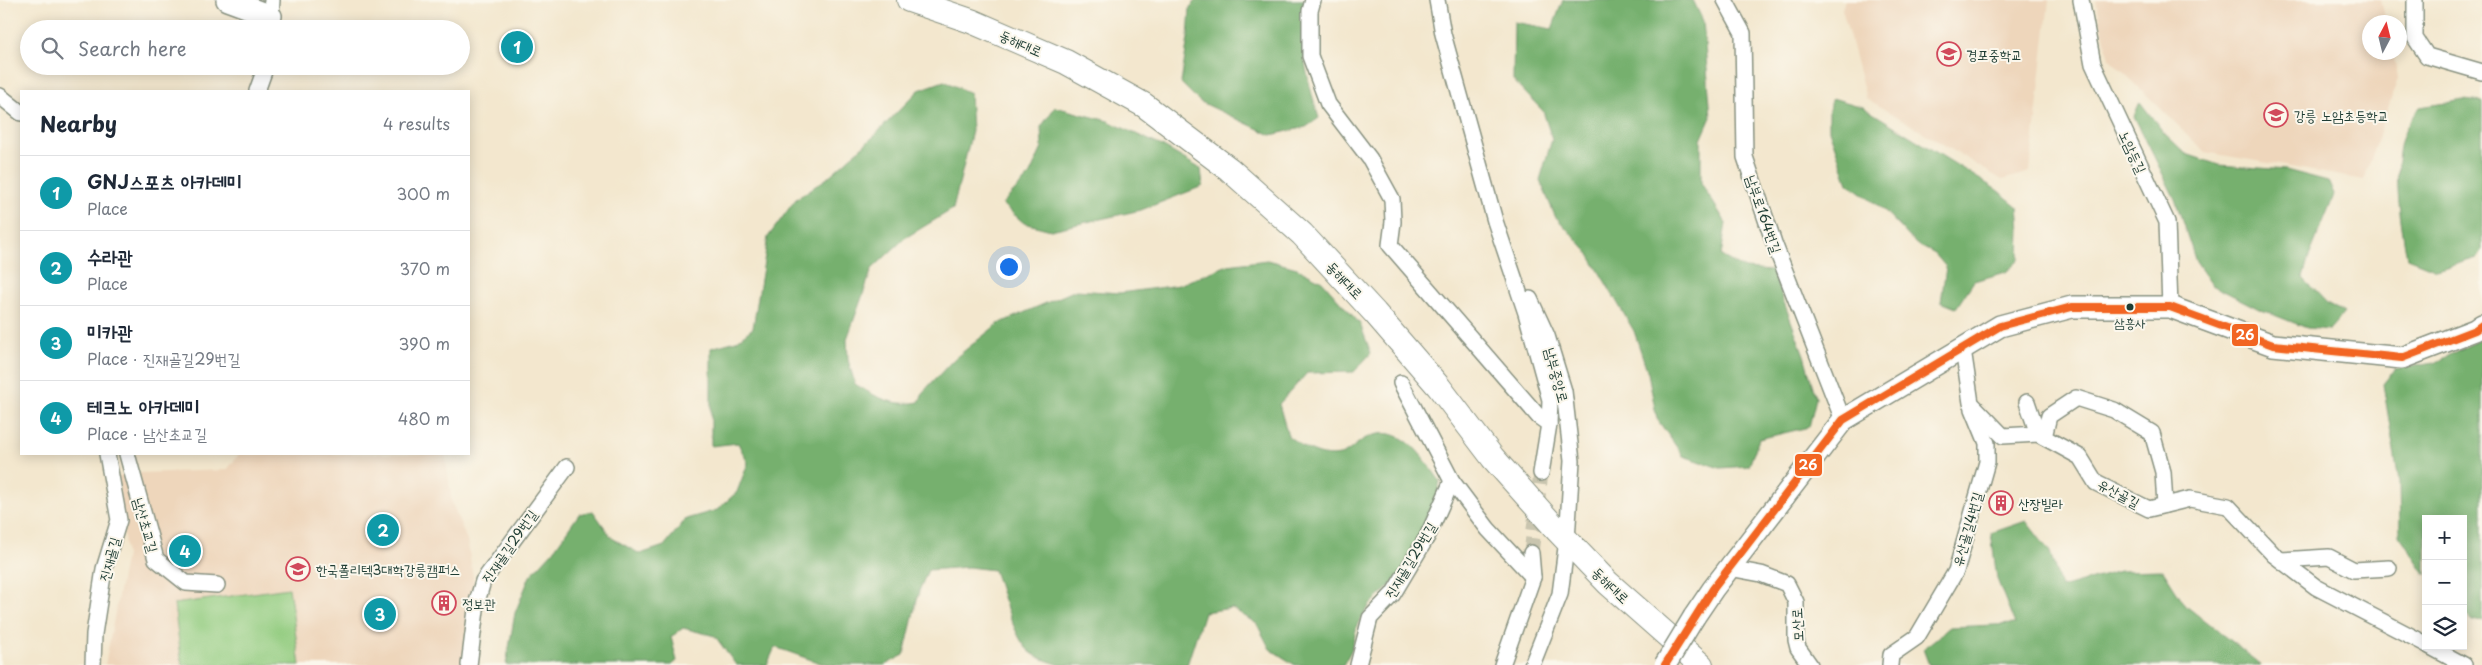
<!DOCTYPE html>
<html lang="en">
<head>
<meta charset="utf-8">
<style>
	:root { --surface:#fff; --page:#f6f6f7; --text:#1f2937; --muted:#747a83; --line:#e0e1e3; --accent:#d1495b }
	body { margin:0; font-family:"Playpen Sans","Poor Story",sans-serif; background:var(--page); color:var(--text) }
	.controls { position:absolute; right:15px; bottom:15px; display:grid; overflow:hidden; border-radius:0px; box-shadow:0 2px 12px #0003 }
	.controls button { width:45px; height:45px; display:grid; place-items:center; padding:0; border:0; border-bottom:1px solid var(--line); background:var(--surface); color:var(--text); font:25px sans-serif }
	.compass { position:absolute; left:2362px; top:15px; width:45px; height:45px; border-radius:50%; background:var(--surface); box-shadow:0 2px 12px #0003; rotate:7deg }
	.you { position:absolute; left:1008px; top:266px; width:18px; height:18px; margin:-12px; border:4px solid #fff; border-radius:50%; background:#1a73e8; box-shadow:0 0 0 8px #1a73e833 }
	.badge { display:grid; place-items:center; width:32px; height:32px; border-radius:50%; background:var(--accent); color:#fff; font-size:16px; font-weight:700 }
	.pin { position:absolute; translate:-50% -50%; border:2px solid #fff; box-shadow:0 1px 5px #0006 }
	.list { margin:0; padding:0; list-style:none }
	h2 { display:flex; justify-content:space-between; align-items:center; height:65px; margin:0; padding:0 20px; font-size:21px }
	h2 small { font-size:16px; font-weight:400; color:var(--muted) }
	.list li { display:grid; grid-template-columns:32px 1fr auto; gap:15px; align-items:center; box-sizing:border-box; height:75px; padding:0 20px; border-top:1px solid var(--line) }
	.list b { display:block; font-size:19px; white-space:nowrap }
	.list p { margin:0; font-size:16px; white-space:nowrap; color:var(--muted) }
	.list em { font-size:16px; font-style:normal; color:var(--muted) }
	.icon { flex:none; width:28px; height:28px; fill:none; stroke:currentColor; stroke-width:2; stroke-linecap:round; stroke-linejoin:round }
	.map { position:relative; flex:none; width:2482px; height:665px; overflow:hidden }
	.search { position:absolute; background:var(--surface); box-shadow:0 2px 12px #0003; left:20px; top:20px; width:450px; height:55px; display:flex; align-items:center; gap:12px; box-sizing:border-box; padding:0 18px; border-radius:28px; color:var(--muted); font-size:19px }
	.panel { position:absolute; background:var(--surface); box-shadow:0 2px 12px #0003; left:20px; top:90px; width:450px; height:365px; border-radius:0px }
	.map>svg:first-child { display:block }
</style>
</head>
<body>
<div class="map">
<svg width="2482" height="665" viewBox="0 0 2482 665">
	<rect width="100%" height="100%" fill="#fbf7ec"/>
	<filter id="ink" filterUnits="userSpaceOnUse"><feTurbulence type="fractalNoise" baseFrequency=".02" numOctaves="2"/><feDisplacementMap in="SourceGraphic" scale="10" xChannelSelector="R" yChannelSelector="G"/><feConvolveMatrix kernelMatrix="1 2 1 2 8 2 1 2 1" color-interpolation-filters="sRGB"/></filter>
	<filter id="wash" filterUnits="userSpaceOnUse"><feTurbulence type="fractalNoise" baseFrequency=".0096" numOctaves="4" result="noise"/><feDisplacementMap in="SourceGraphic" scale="20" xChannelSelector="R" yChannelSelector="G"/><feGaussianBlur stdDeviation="1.12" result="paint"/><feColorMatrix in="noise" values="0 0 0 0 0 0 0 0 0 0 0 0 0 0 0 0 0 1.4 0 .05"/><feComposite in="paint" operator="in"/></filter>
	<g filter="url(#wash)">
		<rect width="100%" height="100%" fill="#f3e7ce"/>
		<g fill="#eed6bb">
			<polygon points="1845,0 2049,0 2030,172 2002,180 1866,98 1842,9"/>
			<polygon points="2096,0 2381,0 2386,22 2370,22 2370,52 2393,53 2398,78 2364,180 2205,152 2109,58"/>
			<polygon points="239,454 445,454 452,503 467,540 474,583 463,665 105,665 126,555 118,476 139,473 227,470"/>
		</g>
		<polygon fill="#93cc80" stroke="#59845a" points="289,588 300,665 182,665 174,604"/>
		<g fill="#76b06e" stroke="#4a7651">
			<path d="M 1197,0 L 1304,0 C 1299,44 1306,77 1319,118 L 1306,127 L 1271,135 L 1199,101 L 1181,83 L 1188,38 L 1190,7 Z"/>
			<polygon points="1563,0 1693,0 1703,21 1711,117 1701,140 1701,183 1726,223 1721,256 1745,269 1772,271 1804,355 1816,398 1809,427 1759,439 1749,466 1720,468 1683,456 1657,419 1648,373 1634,331 1587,251 1555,216 1540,180 1552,139 1543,111 1513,80 1514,22 1552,29"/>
			<path d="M 944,81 L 970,93 L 972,131 L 953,209 L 905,238 L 872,269 L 847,339 L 848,360 L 855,384 C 876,397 893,407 919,402 L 925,390 L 954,359 L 998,324 L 1076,290 L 1120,293 L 1179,285 L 1228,265 L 1267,260 L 1297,268 L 1322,281 L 1360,324 L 1371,353 L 1354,372 L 1307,373 L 1279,404 L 1288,436 C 1303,447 1319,459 1340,455 C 1349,453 1357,442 1366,438 C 1402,421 1422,456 1440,481 L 1435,504 L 1397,579 L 1370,605 L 1357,625 L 1352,649 L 1343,665 L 1295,665 L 1270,649 L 1257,624 L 1232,608 L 1204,612 L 1187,665 L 1061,665 C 1051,662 1036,658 1028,650 C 1014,636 1001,590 994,570 L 968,567 L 928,570 L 919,591 L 904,655 L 885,665 L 837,665 L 820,663 L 775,647 L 767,665 L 736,665 L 715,636 L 683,628 L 671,637 L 677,661 L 672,665 L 506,665 L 515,613 L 530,576 L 554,550 L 579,514 L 593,511 L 612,538 L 640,554 L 664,546 L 686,519 L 717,510 L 737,492 L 748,463 L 738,443 L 711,446 L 711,348 L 736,341 L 753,328 L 768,237 L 796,199 L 826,179 L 872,138 L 919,90 Z"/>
			<polygon points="1832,98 1863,107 1997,190 2018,207 2020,230 2019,260 2006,272 1974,281 1956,308 1941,302 1946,267 1935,254 1916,244 1885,211 1848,183 1829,130 1829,110"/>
			<path d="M 2464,100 L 2482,102 L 2482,251 L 2477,258 L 2437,270 L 2407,258 C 2401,221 2390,165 2405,130 C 2408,122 2415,114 2420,107 Z"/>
			<polygon points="2140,102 2164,133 2186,154 2219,165 2286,170 2328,181 2334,195 2308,259 2303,278 2327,303 2344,313 2329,330 2307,328 2259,309 2212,285 2196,262 2175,199 2134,116"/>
			<polygon points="1055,107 1108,121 1162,146 1201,169 1203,186 1141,210 1051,230 1024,223 1002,204 1029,176 1042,148 1041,127"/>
			<polygon points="2482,338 2482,620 2472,621 2463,612 2463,519 2426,519 2426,575 2400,536 2399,482 2383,384 2395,369 2435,363"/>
			<polygon points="2026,521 2050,552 2061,588 2120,571 2163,570 2186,606 2261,665 1929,665 1923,649 1950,627 2015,624 1997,579 1991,533"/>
		</g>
	</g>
	<g filter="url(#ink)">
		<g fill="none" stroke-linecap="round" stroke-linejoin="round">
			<polyline stroke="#c9c5af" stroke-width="15" stroke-dasharray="15 8" stroke-linecap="butt" points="1531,553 1541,473"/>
			<g stroke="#899281" stroke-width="18">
				<g id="street">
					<polyline points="1313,0 1310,11 1310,56 1328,104 1370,159 1392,199 1393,222 1390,245 1539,417 1549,424"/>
					<polyline points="1437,0 1443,34 1495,221 1526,313 1550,400 1549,424 1541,473"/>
					<polyline points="1725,0 1743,33 1745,157 1774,243 1843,420"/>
					<polyline points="2081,0 2093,64 2167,222 2170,307"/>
					<polyline points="2415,0 2415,38 2427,56 2482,72"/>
					<polyline points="270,29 272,0"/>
					<polyline points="257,91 266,66"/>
					<polyline points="0,96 21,113"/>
					<polyline points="1530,299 1547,336 1564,391 1572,461 1567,540 1560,594 1532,665"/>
					<polyline points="1963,349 1971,403 2003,436 2038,434 2080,457 2096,483 2149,509 2190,499 2228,506 2274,555 2316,587 2426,644"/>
					<polyline points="1401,383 1452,481 1488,529 1533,577"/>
					<polyline points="2027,402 2038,434"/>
					<polyline points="2044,437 2049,416 2076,398 2114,410 2152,433 2163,472 2165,505"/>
					<polyline points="127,454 156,559 186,583 217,585"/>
					<polyline points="2281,560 2329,557 2354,570 2389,568"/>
					<polyline points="1729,568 1761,574 1787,584 1796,602 1796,640 1798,648 1810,665"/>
					<polyline points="2429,646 2464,665"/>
					<polyline points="93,665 94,634 104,569 119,520 107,454"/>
					<polyline points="469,665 477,602 483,581 567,467"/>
					<polyline points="1358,665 1370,618 1393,594 1427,537 1452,481"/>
					<polyline points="1502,665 1533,577 1531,553"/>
					<polyline points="1890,665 1891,655 1917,637 1956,571 1987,462 1987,443 1973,409"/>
				</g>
			</g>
			<g stroke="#899281" stroke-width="24">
				<g id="secondary">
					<polyline points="227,0 271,16"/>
					<polyline points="1694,617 1713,589 1843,420 2000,326 2072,307 2170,307 2273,345 2402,358 2475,330 2482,325"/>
				</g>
			</g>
			<g stroke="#899281" stroke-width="26">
				<polyline id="primary" points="909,0 971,21 1066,62 1144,105 1229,169 1302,234 1375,313 1439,387 1493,458 1558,531 1608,583 1701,665"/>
			</g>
			<use href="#street" stroke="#fff" stroke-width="15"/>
			<use href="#secondary" stroke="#fff" stroke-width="21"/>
			<use href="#primary" stroke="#fff" stroke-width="24"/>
			<g stroke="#899281" stroke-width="24" stroke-linecap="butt">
				<polyline id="secondary-bridge" points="1665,665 1694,617"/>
			</g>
			<use href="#secondary-bridge" stroke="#fff" stroke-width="21"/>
			<g stroke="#fbf7ec" stroke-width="11">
				<polyline id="bus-1" points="1665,665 1713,589 1843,420 2000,326 2072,307 2170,307 2273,345 2402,358 2475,330 2482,325"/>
			</g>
			<use href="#bus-1" stroke="#f26522" stroke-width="8"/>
		</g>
	</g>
	<defs>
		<g id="school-ring" transform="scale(1.25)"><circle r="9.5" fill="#fbf7ec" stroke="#d1495b" stroke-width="1.5"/><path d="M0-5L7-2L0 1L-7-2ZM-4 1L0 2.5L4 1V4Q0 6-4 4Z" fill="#d1495b"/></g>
		<g id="building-ring" transform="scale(1.25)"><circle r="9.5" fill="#fbf7ec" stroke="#d1495b" stroke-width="1.5"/><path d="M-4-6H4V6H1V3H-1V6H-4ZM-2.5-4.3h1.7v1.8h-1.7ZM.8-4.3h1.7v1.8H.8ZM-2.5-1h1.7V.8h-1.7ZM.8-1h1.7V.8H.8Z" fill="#d1495b"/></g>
		<g id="university-ring" transform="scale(1.25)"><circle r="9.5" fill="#fbf7ec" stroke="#d1495b" stroke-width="1.5"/><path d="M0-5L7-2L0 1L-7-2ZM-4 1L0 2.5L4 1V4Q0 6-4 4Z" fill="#d1495b"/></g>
	</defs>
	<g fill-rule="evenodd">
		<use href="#school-ring" x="1949" y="54"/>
		<use href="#school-ring" x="2276" y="115"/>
		<use href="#building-ring" x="2001" y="503"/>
		<use href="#university-ring" x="298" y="569"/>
		<use href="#building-ring" x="444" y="603"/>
	</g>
	<circle fill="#1f3d34" stroke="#fbf7ec" stroke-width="2" cx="2130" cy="307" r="4.5"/>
	<g text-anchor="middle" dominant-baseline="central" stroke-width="4" stroke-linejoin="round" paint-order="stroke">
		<g font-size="13" fill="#1f3d34" stroke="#fbf7ec">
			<text x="2130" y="322">삼흥사</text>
		</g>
		<g font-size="14" fill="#1f3d34" stroke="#fbf7ec">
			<text transform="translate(1021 43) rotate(24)">동해대로</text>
			<text transform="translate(2133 152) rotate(65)">노암등길</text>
			<text transform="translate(1764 214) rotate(71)">남부로164번길</text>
			<text transform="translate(1345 280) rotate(47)">동해대로</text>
			<text transform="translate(1557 375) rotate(75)">남부중앙로</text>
			<text transform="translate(2119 493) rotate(28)">유산골길</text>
			<text transform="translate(146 525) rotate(74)">남산초교길</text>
			<text transform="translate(1967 529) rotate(-74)">유산골길4번길</text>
			<text transform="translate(509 546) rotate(-55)">진재골길29번길</text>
			<text transform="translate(109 559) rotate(-75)">진재골길</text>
			<text transform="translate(1410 560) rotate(-59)">진재골길29번길</text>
			<text transform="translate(1611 585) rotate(44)">동해대로</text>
			<text transform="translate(1797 625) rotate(-93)">모산로</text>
		</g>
		<g font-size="14" fill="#1f3d34" stroke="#fbf7ec" text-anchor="start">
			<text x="1966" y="54">경포중학교</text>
			<text x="2294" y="115">강릉 노암초등학교</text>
			<text x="2018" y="503">산장빌라</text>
			<text x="316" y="569">한국폴리텍3대학강릉캠퍼스</text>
			<text x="462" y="603">정보관</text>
		</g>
	</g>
	<g stroke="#fbf7ec" stroke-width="2">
		<rect x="2231" y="323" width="28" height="24" rx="5" fill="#f26522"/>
		<rect x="1794" y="453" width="29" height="24" rx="5" fill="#f26522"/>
	</g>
	<g font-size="14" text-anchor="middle" font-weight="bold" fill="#fff">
		<text x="2245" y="340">26</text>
		<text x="1808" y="470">26</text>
	</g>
</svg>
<div class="controls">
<button>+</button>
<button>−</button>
<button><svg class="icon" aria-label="layers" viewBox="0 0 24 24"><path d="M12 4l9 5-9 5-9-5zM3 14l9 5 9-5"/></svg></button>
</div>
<svg class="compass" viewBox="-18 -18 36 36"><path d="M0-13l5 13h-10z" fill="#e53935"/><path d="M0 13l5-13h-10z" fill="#747a83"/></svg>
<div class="you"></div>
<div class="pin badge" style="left:517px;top:47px;background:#0f9aa8">1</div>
<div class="pin badge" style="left:383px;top:530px;background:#0f9aa8">2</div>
<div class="pin badge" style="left:380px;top:614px;background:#0f9aa8">3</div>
<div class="pin badge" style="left:185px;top:551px;background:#0f9aa8">4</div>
<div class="search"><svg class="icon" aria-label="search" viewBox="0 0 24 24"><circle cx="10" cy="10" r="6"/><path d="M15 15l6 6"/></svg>Search here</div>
<section class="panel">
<h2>Nearby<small>4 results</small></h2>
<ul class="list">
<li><span class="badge" style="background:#0f9aa8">1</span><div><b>GNJ스포츠 아카데미</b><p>Place</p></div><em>300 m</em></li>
<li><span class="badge" style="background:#0f9aa8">2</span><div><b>수라관</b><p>Place</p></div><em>370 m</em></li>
<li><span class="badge" style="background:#0f9aa8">3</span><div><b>미카관</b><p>Place · 진재골길29번길</p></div><em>390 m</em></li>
<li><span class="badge" style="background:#0f9aa8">4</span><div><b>테크노 아카데미</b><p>Place · 남산초교길</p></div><em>480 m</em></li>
</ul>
</section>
</div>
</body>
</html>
